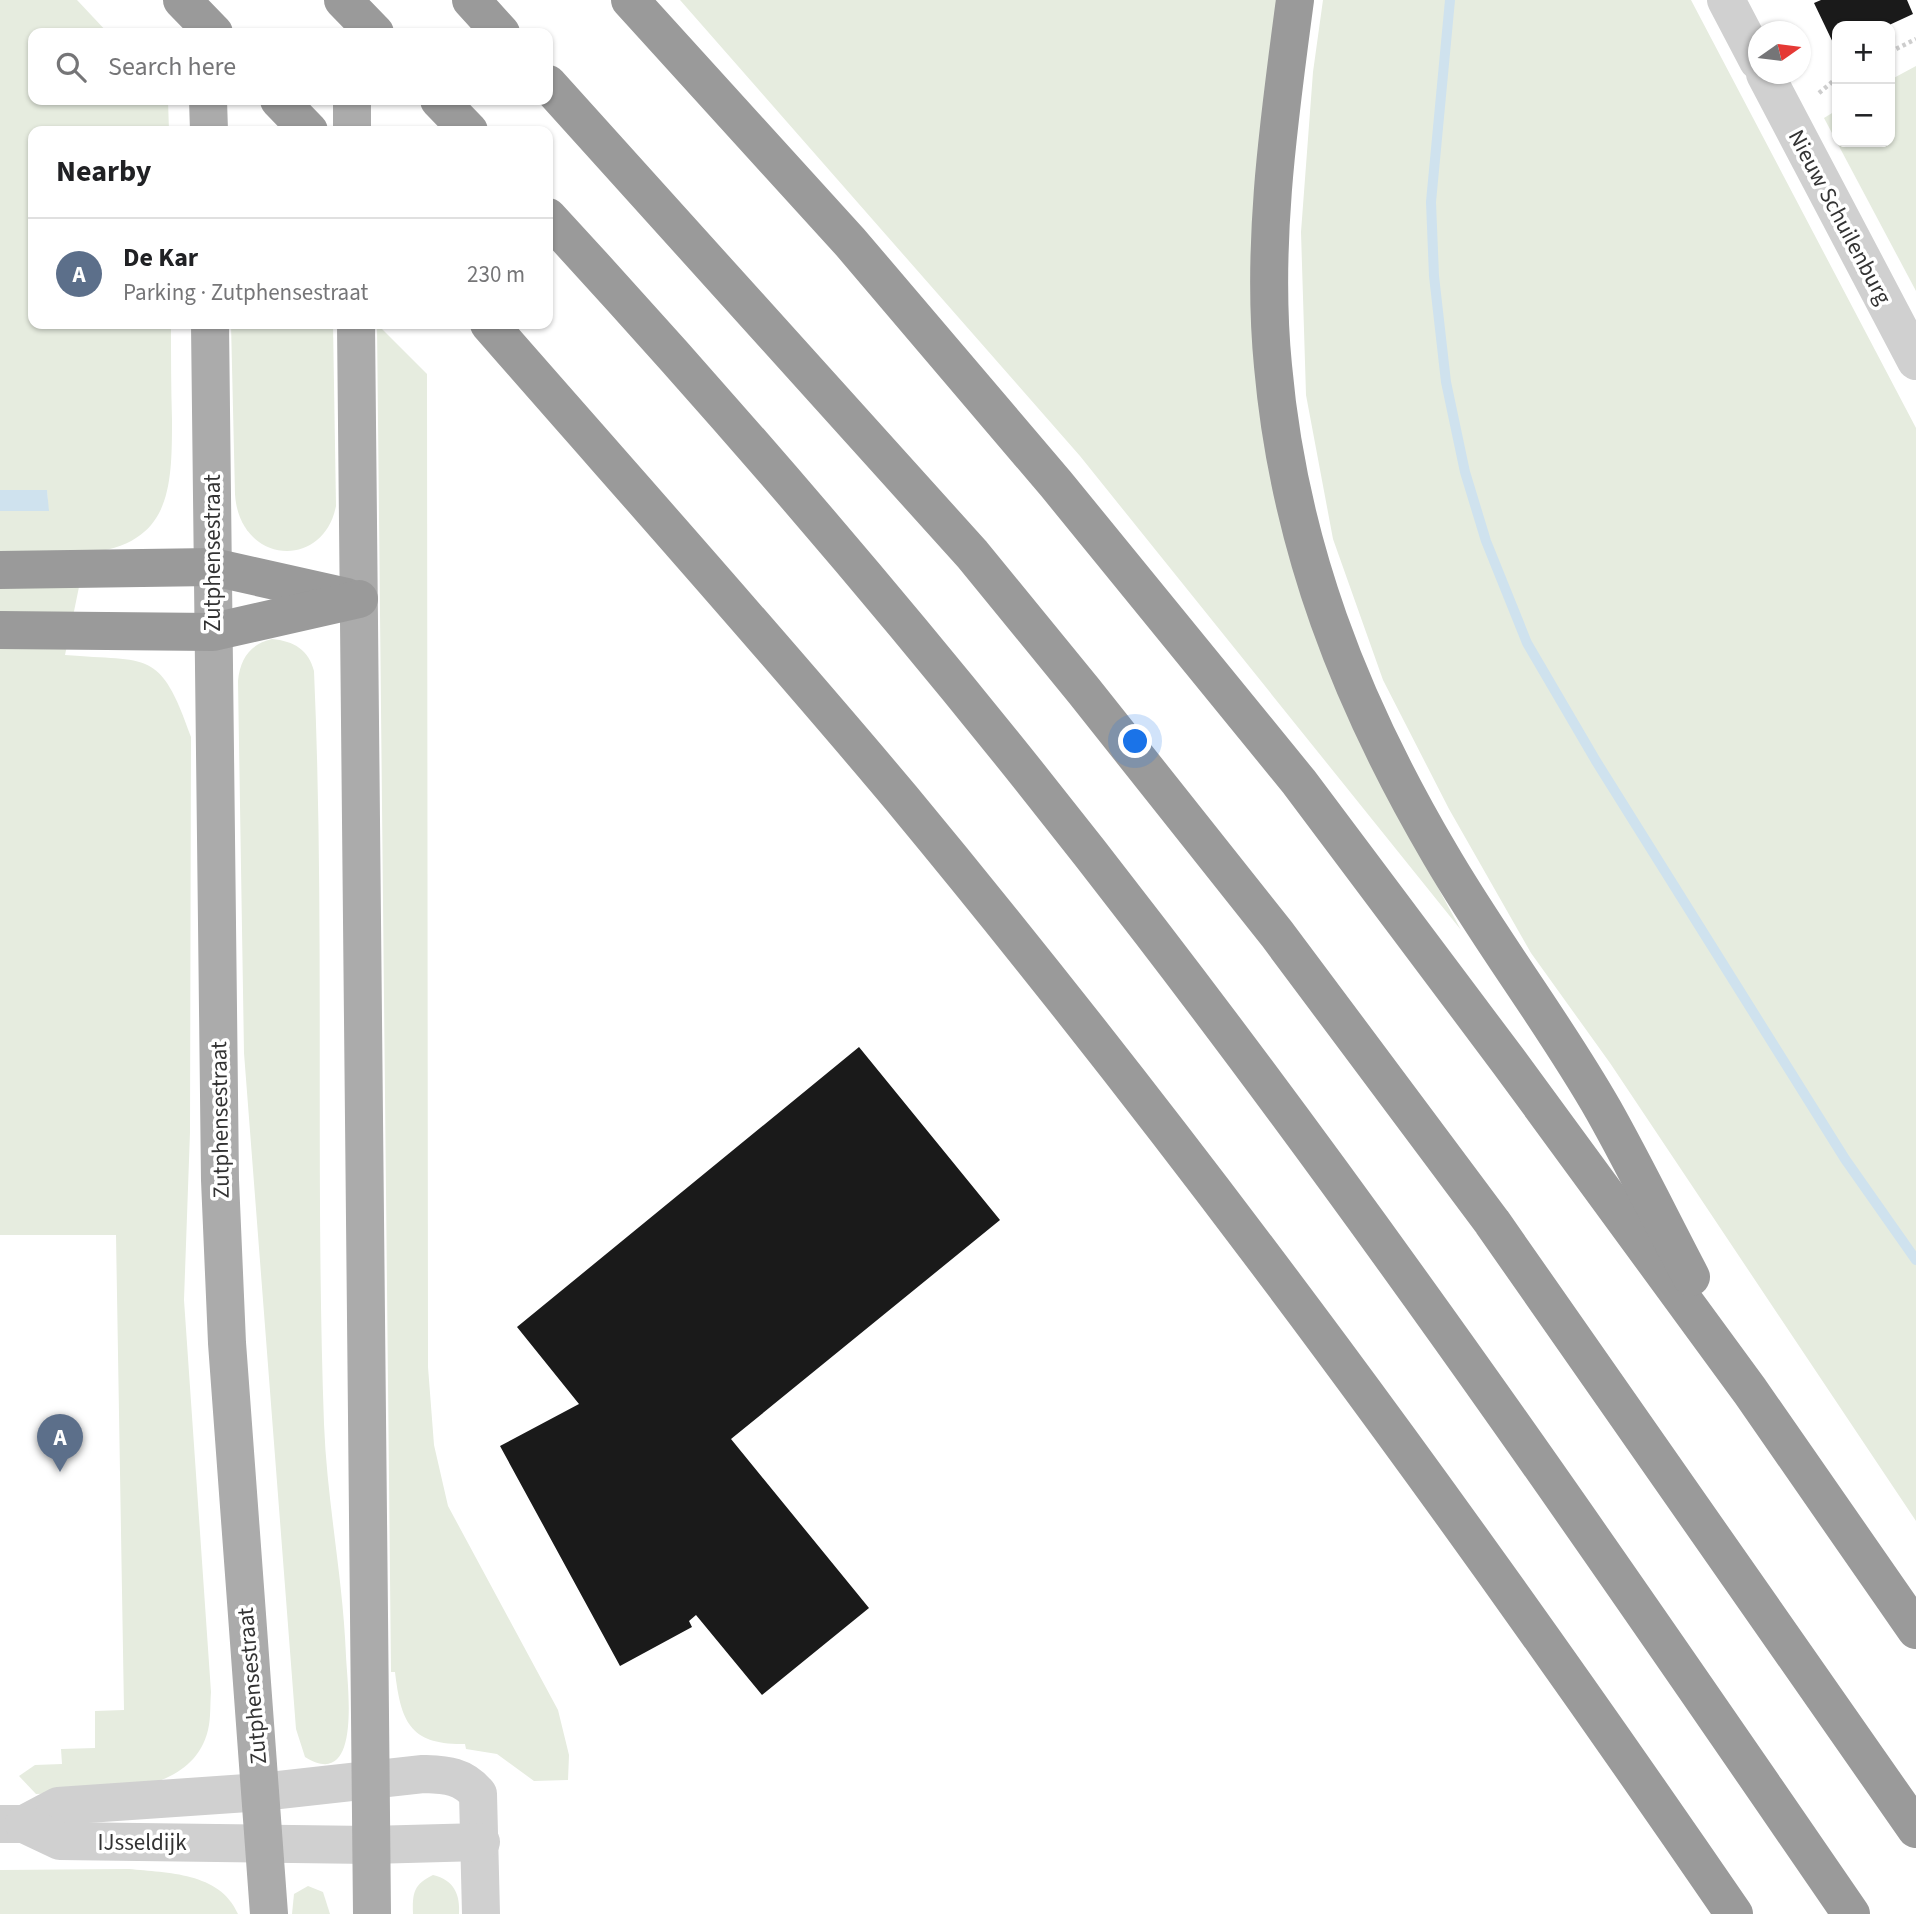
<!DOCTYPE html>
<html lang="en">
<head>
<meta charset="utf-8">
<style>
	:root { --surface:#fff; --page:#f6f6f6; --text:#202124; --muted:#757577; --line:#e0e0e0; --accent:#e63946 }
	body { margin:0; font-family:"Source Sans 3",sans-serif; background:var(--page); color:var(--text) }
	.controls { position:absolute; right:21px; top:21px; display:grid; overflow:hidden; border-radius:14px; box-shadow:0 2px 5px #0004 }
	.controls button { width:63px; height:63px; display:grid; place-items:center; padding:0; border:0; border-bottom:2px solid var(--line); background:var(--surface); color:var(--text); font:35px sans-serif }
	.compass { position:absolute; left:1748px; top:21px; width:63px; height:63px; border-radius:50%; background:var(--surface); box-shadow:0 2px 5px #0004; rotate:76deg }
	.you { position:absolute; left:1136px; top:742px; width:24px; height:24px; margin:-18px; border:5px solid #fff; border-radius:50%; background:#1a73e8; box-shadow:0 0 0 10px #1a73e833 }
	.badge { display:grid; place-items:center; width:46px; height:46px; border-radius:50%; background:var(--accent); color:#fff; font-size:23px; font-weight:700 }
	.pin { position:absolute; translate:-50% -58px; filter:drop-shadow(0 2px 4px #0008) }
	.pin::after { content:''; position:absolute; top:37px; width:24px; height:21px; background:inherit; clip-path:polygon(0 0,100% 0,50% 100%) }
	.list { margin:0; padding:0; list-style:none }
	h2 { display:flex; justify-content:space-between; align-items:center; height:91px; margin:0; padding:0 28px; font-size:30px }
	h2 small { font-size:23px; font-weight:400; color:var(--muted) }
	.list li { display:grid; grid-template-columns:46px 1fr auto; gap:21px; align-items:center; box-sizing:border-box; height:112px; padding:0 28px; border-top:2px solid var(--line) }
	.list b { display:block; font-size:26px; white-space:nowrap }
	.list p { margin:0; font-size:23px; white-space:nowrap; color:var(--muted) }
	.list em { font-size:23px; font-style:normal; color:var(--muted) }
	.icon { flex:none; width:38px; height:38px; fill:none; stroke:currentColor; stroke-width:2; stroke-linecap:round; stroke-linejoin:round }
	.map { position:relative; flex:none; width:1916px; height:1914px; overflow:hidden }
	.search { position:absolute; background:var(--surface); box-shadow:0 2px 5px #0004; left:28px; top:28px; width:525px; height:77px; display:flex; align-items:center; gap:18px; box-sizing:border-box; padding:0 24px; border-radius:14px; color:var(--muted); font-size:26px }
	.panel { position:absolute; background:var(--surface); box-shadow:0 2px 5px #0004; left:28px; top:126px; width:525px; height:203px; border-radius:14px }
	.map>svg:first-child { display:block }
</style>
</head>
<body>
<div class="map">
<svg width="1916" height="1914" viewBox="0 0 1916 1914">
	<rect width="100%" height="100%" fill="#fff"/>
	<g fill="#e6ecdf">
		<path d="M 0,0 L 77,0 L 108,33 L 33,33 L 33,100 L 168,100 L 169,131 L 33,131 L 33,324 L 171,324 C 171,356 171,388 172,420 C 172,489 171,545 86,553 L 65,655 C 149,662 160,648 191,737 L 190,1132 L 184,1300 L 211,1692 C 210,1704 211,1718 208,1730 C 191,1800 90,1792 36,1794 L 19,1776 L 35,1765 L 62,1764 L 61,1749 L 95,1748 L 95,1711 L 124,1710 L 116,1235 L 0,1235 L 0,511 L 48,511 L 47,490 L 0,490 Z"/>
		<polygon points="680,0 1280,0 1256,312 1363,750 1461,930 1080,456"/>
		<polygon points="1323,0 1691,0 1916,428 1916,1521 1610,1063 1531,953 1449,809 1383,680 1333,539 1306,395 1301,232 1313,72"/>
		<polygon points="1916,66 1916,291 1824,118 1837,110 1837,142 1890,142 1890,80"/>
		<path d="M 231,324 L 333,324 L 336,506 C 323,571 239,564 235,494 Z"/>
		<path d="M 377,324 L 427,374 L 428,1367 L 434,1445 L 448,1506 L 558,1710 L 569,1755 L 568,1780 L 534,1781 L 497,1754 L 466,1749 L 465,1744 C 410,1745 401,1722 395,1672 L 391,1672 Z"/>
		<path d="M 272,639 C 294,641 309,650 314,671 C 325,922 315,1174 324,1424 C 327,1502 343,1578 346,1656 C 347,1683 363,1793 305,1757 L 296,1729 L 244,1053 L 238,681 C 240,659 250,644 272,639 Z"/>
		<path d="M 129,1869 C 167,1873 220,1872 238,1914 L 0,1914 L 0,1870 Z"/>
		<path d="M 433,1875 C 454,1880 460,1894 459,1914 L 413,1914 C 412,1893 414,1884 433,1875 Z"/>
		<polygon points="308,1886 323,1892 330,1914 292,1914 294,1894"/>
	</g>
	<polygon fill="#cfe2ee" points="0,490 47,490 49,511 0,511"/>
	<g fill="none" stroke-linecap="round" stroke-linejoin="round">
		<polyline stroke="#cfe2ee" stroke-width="10" points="1450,0 1431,202 1434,276 1446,382 1465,472 1486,541 1527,643 1596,761 1845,1159 1916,1260"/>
	</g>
	<g fill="#1a1a1a">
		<polygon points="1821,0 1907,0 1913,14 1887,26 1837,26 1837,51 1814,3"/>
		<polygon points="859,1047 1000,1220 731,1439 869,1608 762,1695 696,1615 689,1621 692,1627 620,1666 500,1446 579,1404 517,1327"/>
	</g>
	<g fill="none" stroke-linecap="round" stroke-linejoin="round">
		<g stroke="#cdcdcd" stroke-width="4.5" stroke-dasharray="3.5 3.5" stroke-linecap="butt">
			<polyline points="1890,52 1916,39"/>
			<polyline points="1819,93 1837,78"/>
		</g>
		<g stroke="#d0d0d0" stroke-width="38">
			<polyline points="1726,0 1758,61"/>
			<polyline points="1765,74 1916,361"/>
			<path d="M 0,1824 L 24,1824 L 58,1806 L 261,1792 L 423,1774 C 446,1775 462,1775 478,1794 L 481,1914"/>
			<polyline points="24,1824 60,1841 370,1845 481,1842"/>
		</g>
		<g stroke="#ababab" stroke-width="38">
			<polyline points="208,100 209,131"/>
			<polyline points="352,100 352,131"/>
			<polyline points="210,324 220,1180 227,1343 269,1914"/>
			<polyline points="356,324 372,1914"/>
		</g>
		<g stroke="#9a9a9a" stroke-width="38">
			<polyline points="182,0 214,33"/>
			<polyline points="343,0 375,33"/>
			<polyline points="471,0 501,33"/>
			<polyline points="630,0 850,242 1056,484 1299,782 1509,1062 1750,1391 1916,1630"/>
			<path d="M 1295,0 C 1279,120 1261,245 1273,366 C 1289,545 1350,701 1440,854 C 1491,942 1554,1023 1604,1111 C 1635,1166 1662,1222 1691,1277"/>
			<polyline points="548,84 972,554 1084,691 1277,934 1492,1222 1916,1829"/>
			<polyline points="279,100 309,131"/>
			<polyline points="439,100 469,131"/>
			<path d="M 548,217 C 759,446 962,685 1151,932 C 1396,1251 1624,1583 1851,1914"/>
			<path d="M 489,324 C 627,482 767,638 902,799 C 1198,1156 1472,1532 1734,1914"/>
			<polyline points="0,570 213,567 347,597"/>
			<polyline points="0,630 213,632 359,599"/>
		</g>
	</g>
	<g text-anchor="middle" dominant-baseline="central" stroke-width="7" stroke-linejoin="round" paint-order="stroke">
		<g font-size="23" fill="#333" stroke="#fff">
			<text transform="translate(1840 217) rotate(62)">Nieuw Schuilenburg</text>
			<text transform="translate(212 553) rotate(-90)">Zutphensestraat</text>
			<text transform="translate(220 1120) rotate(-91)">Zutphensestraat</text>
			<text transform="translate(252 1686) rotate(-95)">Zutphensestraat</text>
			<text x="142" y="1842">IJsseldijk</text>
		</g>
	</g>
</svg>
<div class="controls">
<button>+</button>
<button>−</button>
</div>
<svg class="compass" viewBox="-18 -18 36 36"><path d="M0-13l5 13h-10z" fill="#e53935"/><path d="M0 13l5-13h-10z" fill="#757577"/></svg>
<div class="you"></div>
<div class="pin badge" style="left:60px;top:1472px;background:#5c6f8a">A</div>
<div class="search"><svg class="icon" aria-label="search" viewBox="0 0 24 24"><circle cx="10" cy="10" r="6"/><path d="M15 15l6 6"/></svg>Search here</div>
<section class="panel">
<h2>Nearby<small></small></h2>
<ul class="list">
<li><span class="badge" style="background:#5c6f8a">A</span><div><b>De Kar</b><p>Parking · Zutphensestraat</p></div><em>230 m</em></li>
</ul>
</section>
</div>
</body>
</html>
